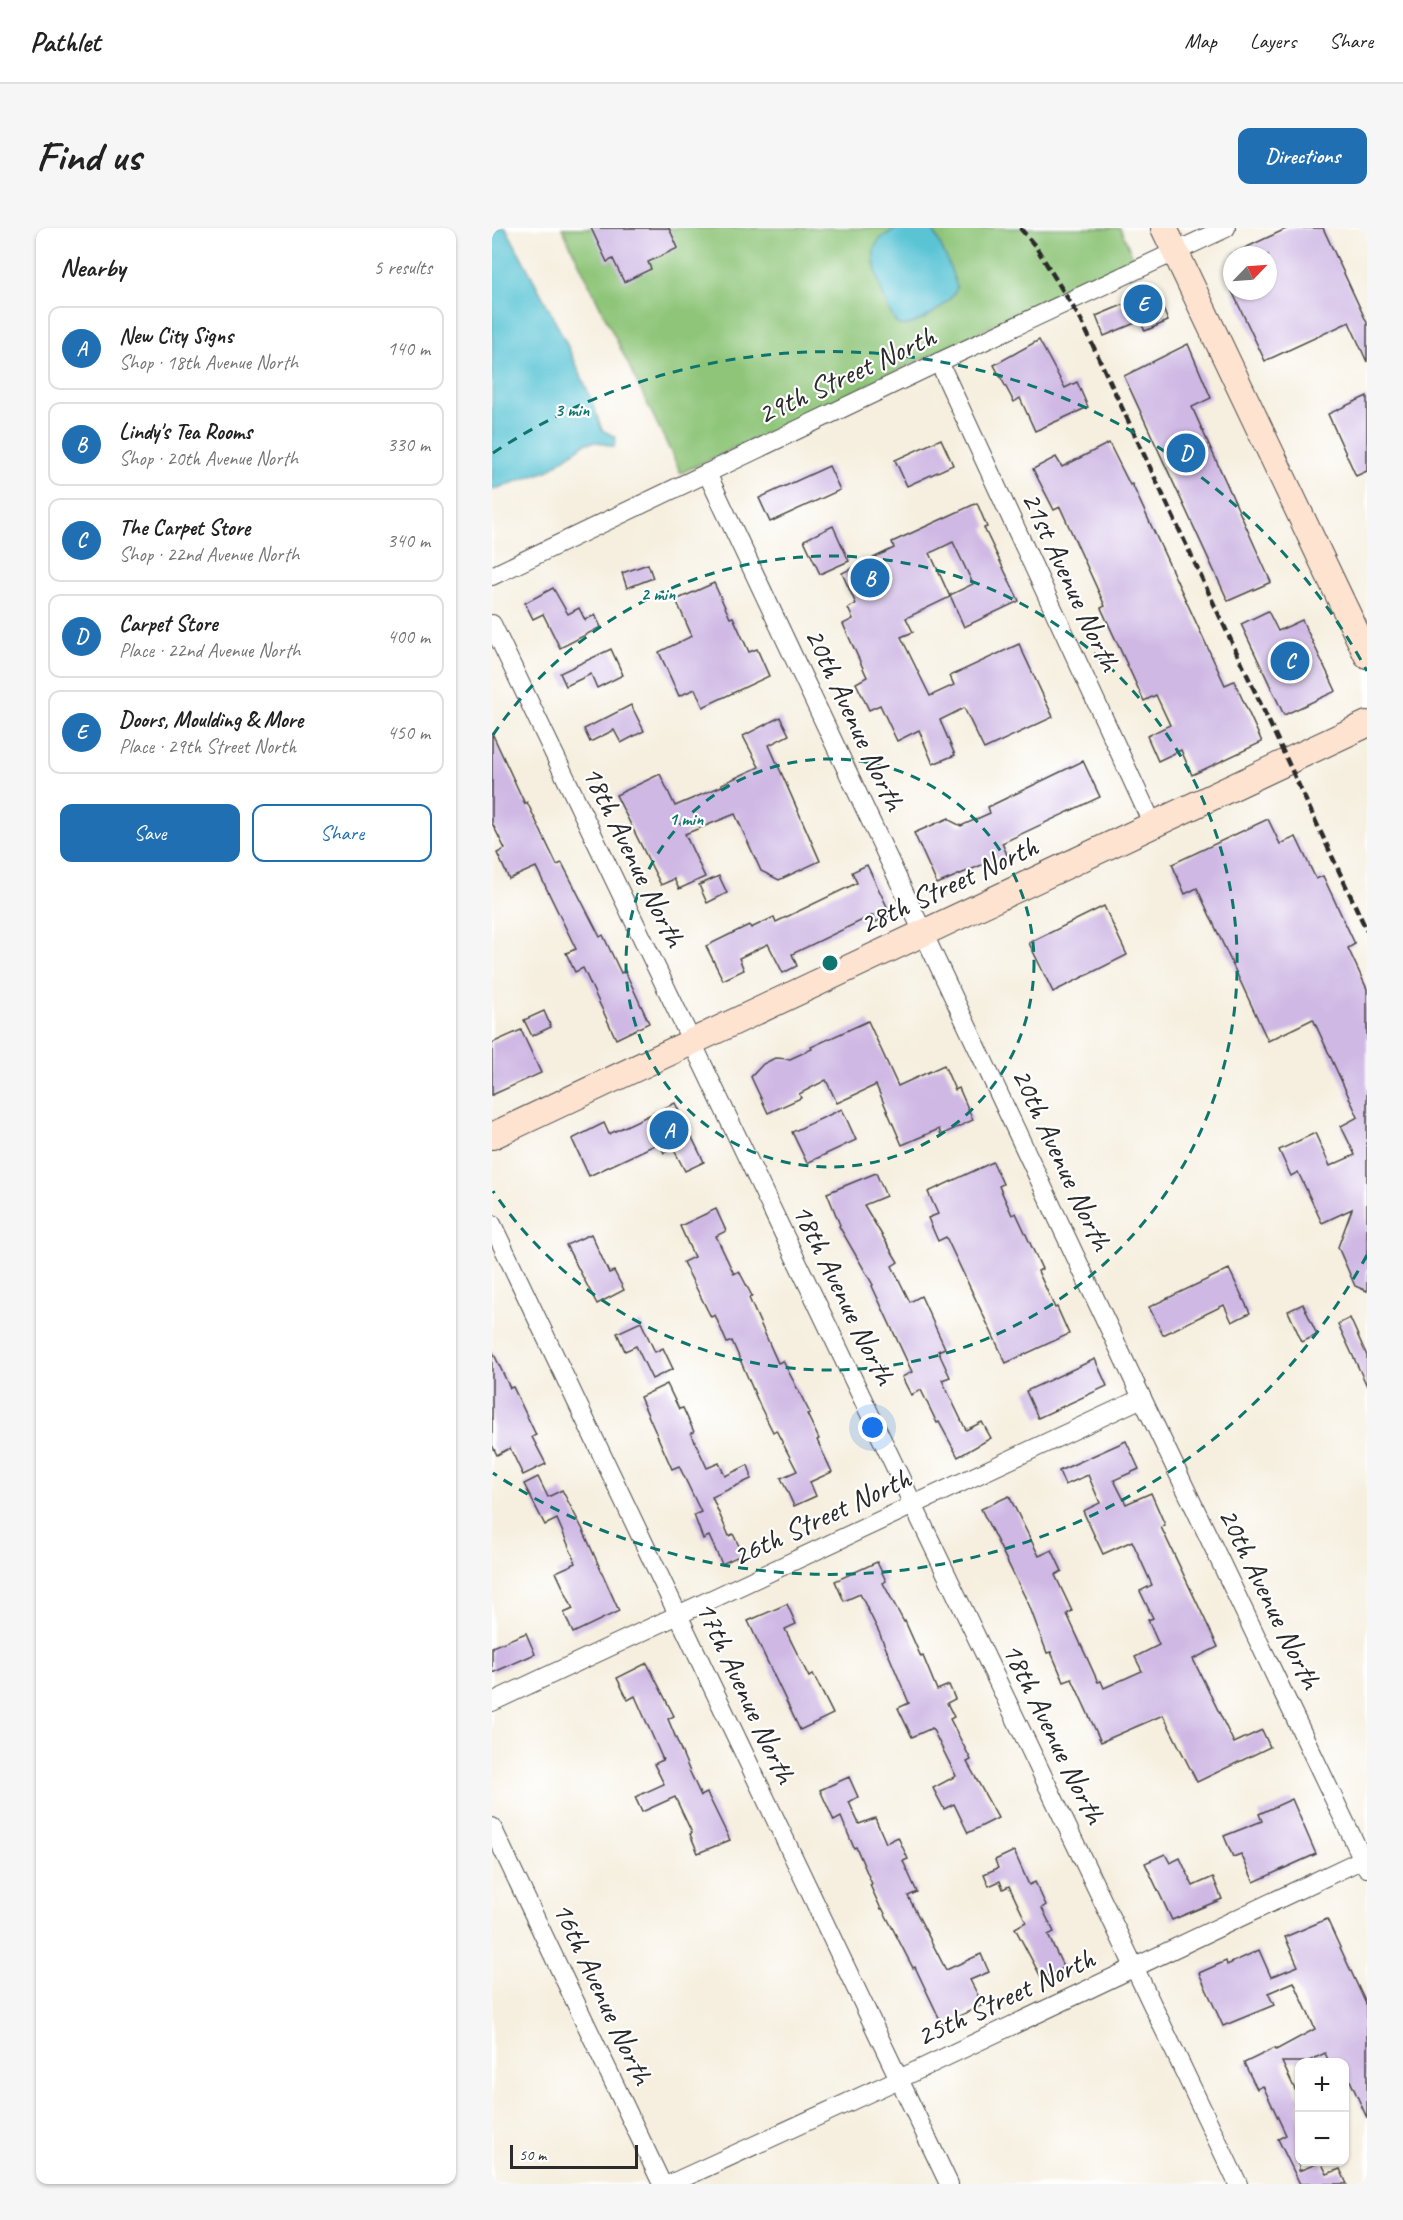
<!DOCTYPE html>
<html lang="en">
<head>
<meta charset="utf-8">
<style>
	:root { --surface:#fff; --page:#f6f6f6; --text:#222; --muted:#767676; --line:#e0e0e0; --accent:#1f6fb2 }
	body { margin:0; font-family:Caveat,sans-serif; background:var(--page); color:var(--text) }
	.controls { position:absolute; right:18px; bottom:18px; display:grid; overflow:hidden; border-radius:12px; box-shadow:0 2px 4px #0004 }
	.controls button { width:54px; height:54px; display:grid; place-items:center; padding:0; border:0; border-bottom:2px solid var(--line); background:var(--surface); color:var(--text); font:30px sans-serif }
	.compass { position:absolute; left:731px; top:18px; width:54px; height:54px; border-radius:50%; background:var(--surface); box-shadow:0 2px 4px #0004; rotate:65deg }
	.scale { position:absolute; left:18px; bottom:15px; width:128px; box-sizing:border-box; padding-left:6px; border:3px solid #2b2b2b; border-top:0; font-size:16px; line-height:21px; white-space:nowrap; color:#2b2b2b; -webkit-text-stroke:4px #fff; paint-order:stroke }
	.you { position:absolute; left:381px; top:1200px; width:21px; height:21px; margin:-15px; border:4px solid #fff; border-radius:50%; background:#1a73e8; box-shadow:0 0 0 9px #1a73e833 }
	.badge { display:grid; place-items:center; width:39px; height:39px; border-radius:50%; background:var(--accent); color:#fff; font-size:20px; font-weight:700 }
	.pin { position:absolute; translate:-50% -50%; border:3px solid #fff; box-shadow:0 2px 6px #0006 }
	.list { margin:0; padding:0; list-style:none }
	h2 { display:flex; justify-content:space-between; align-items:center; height:78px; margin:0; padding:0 24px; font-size:26px }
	h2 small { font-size:20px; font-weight:400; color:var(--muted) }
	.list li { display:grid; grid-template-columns:39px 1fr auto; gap:18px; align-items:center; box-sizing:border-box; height:84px; margin:0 12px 12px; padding:0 12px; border:2px solid var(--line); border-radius:12px }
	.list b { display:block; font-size:22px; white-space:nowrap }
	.list p { margin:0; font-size:20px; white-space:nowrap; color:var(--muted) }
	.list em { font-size:20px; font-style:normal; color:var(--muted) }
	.actions { display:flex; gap:12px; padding:18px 24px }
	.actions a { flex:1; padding:14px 0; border:2px solid var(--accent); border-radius:12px; text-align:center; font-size:21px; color:var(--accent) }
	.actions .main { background:var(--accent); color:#fff }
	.map { position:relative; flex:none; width:875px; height:1956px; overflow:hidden; border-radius:12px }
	header { display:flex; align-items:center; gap:36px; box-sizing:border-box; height:84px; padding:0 30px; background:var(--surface); border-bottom:2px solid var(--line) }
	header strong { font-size:28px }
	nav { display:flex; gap:33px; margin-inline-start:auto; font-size:21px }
	.intro { display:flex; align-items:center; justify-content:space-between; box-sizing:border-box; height:144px; padding:0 36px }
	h1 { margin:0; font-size:42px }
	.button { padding:15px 27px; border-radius:12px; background:var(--accent); color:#fff; font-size:21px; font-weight:700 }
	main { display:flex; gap:36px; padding:0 36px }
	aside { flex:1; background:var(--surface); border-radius:12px; box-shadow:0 2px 4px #0004 }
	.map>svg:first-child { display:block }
</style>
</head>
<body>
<header>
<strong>Pathlet</strong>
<nav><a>Map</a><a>Layers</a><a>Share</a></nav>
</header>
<div class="intro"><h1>Find us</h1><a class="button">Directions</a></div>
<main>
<aside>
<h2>Nearby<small>5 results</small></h2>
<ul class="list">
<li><span class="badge">A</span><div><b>New City Signs</b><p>Shop · 18th Avenue North</p></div><em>140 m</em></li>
<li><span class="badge">B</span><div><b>Lindy's Tea Rooms</b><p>Shop · 20th Avenue North</p></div><em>330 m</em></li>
<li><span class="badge">C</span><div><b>The Carpet Store</b><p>Shop · 22nd Avenue North</p></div><em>340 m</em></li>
<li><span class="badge">D</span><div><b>Carpet Store</b><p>Place · 22nd Avenue North</p></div><em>400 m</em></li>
<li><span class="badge">E</span><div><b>Doors, Moulding &amp; More</b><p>Place · 29th Street North</p></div><em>450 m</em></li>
</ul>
<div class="actions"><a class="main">Save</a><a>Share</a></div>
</aside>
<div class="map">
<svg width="875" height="1956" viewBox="0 0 875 1956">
	<rect width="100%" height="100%" fill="#fff"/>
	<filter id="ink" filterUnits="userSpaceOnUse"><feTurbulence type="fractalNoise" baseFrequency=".0167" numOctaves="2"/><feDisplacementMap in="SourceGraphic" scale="12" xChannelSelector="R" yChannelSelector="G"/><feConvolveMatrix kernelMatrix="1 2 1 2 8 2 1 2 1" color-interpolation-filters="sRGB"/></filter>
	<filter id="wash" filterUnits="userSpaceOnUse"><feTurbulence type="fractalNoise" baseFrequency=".008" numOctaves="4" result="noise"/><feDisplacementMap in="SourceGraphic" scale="24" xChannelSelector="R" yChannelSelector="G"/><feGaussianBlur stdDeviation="1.35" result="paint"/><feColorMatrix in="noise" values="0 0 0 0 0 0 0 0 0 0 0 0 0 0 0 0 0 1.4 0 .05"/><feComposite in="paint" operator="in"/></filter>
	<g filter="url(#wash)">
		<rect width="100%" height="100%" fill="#f6efdf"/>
		<polygon fill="#8ec578" stroke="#5c7852" stroke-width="1.5" points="70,0 628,0 642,31 189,245"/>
		<g fill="#5ac4d5" stroke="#427880" stroke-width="1.5">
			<path d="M 0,0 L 14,0 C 48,65 87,131 110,202 L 124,209 L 122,219 L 106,214 L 94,215 L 55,243 L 0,262 Z"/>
			<path d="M 406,0 L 440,0 L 455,31 L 465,59 C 461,75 423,101 406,97 C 395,85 376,32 384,17 C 388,9 398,4 406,0 Z"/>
		</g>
		<g id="blocks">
			<g fill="#cfb8e4">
				<polygon points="99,0 177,0 186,20 156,34 159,41 132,54 121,31 115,34"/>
				<polygon points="796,0 831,0 875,95 875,134 857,94 773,133 740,63 776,63 776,27 738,27"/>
				<polygon points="664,63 676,93 653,103 648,93 612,108 604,88"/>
				<polygon points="547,112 573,160 585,154 596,179 543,203 528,170 522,174 502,137"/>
				<polygon points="696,116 719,170 700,179 779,354 736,373 632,148"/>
				<polygon points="875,168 875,243 864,248 836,186"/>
				<polygon points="449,211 461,237 415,258 403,232"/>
				<polygon points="617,215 638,257 640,256 733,457 742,453 770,514 700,547 689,522 666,533 655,508 678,497 664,467 652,473 609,380 613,378 568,279 562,282 541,241 564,229 570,239"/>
				<polygon points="337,238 348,262 278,294 267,270"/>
				<polygon points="485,275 495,299 492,300 527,373 472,399 458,367 481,356 461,314 438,325 458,369 414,390 421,404 409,409 438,468 462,457 458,448 527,416 561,489 492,521 472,480 448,492 463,527 441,536 427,502 405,513 388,477 377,482 364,455 375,449 351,396 361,391 356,380 364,376 350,345 402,320 400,314"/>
				<polygon points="341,298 357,333 328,346 312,312"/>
				<polygon points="156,336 161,350 135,360 130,345"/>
				<polygon points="222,355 238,390 241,389 257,424 265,421 277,448 211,479 203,461 187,468 167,424 200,408 184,372"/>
				<polygon points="61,360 76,386 87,380 93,392 103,387 109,399 68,420 51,386 41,391 33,375"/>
				<polygon points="776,383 786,403 810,392 844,463 792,487 749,396"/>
				<polygon points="119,421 131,447 105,460 99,446 74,458 68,445"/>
				<polygon points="139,477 152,503 129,515 122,502 98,514 92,501"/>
				<polygon points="288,489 297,507 277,517 328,633 287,652 269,643 243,586 193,606 213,649 187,661 182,651 169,657 124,567 168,546 183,578 230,558 230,556 267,539 251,508"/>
				<polygon points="0,505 33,576 35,574 65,637 70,635 108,709 111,707 129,745 133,743 157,795 124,811 91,740 83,744 74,725 84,721 44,639 17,651 5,625 13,621 0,595"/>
				<polygon points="591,533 608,569 510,615 516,629 493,640 492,636 445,656 422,605 457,590 459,593 469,598 498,585 496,579"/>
				<polygon points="776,591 788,616 804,609 824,651 831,648 863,716 856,720 875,761 875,1063 863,1058 846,1019 860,981 830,995 806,944 799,948 787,922 823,905 838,938 863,927 849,898 866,889 821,791 776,813 705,660 693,666 680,636"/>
				<polygon points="375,637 399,687 384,694 381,687 300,726 305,738 291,745 276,716 247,730 252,742 231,752 214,718 257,697 259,700 282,689 284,694 365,655 360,644"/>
				<polygon points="227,648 235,665 215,675 207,657"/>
				<polygon points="612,678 635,727 561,764 537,715"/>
				<polygon points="52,783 59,799 40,808 32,792"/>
				<polygon points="376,793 406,858 452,837 463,862 467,860 481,892 449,907 447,901 410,917 384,857 345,875 334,852 307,866 309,870 276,885 259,849 271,836 283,830 298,831 320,821 319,819"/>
				<polygon points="29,802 49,845 0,867 0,815"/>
				<polygon points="183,875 212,934 193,943 181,920 172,925 167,915 97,948 80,911 112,895 117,906"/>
				<polygon points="350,881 364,912 315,935 300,904"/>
				<polygon points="501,934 511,956 507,958 520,987 524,985 550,1041 546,1043 563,1080 565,1079 577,1106 514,1135 454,1009 446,1013 436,990 446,986 436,964"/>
				<polygon points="384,945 394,968 372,977 406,1034 400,1038 418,1074 429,1068 453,1120 446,1123 458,1149 450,1152 474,1202 490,1194 499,1210 466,1229 447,1194 445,1195 429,1162 419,1167 410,1149 420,1144 380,1058 381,1057 347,998 348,997 335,965"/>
				<polygon points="224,981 234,1003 224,1008 242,1046 247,1043 260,1068 257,1070 286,1135 291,1133 318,1185 315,1186 327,1211 325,1212 340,1244 318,1254 324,1268 302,1278 289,1250 305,1243 284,1202 281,1204 269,1180 240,1113 235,1115 223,1087 219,1089 191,1034 202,1029 188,998"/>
				<polygon points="99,1006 117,1045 122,1043 132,1062 105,1076 74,1017"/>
				<polygon points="737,1041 758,1085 740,1094 732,1077 671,1107 657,1079"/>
				<polygon points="811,1076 825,1107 810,1114 796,1083"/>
				<polygon points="858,1090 875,1128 875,1158 846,1096"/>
				<polygon points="149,1094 163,1124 171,1120 181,1141 160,1151 144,1118 133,1123 125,1105"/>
				<polygon points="0,1122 18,1160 21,1159 44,1207 40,1209 54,1236 31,1247 18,1220 5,1227 0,1217"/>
				<polygon points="603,1131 615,1158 546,1190 534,1163"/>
				<polygon points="175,1156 187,1181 191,1180 202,1204 199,1205 215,1240 227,1235 233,1248 256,1237 259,1246 259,1251 220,1269 237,1308 241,1306 251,1326 230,1336 217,1308 211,1311 202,1287 209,1284 187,1238 180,1241 148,1169"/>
				<polygon points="634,1213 647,1241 622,1252 634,1276 659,1265 673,1297 669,1299 726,1419 701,1431 742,1515 770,1502 778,1519 705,1554 671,1487 609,1514 580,1451 572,1454 559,1424 555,1425 537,1377 489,1281 517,1268 547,1328 560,1322 570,1343 563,1347 580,1383 575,1386 606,1454 609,1453 612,1460 650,1443 643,1429 667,1417 656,1392 661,1390 648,1363 660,1357 640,1313 611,1326 591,1283 608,1275 596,1247 573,1257 567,1243"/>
				<polygon points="46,1249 56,1269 70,1262 91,1302 127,1383 81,1405 72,1385 81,1381 64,1344 84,1335 65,1291 53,1297 32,1256"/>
				<polygon points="385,1334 394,1353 391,1355 412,1394 413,1393 429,1429 431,1428 445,1462 457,1457 463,1471 455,1475 462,1489 458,1491 479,1532 475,1534 506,1590 476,1605 462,1576 452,1581 441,1560 464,1548 440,1500 420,1509 406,1480 417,1475 387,1404 368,1366 352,1373 343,1353"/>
				<polygon points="295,1376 304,1396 293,1401 317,1449 321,1446 341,1486 308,1502 256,1393"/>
				<polygon points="34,1405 43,1426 0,1445 0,1419"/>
				<polygon points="155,1435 182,1488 176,1491 198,1544 209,1568 215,1565 238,1612 206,1625 198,1606 200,1605 183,1569 150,1584 143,1569 172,1556 162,1536 171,1532 143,1468 136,1472 125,1450"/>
				<polygon points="357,1549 366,1569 357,1574 367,1596 383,1590 394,1615 406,1609 416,1631 411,1633 425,1664 416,1668 454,1742 489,1726 497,1744 478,1752 491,1777 450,1796 423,1739 421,1740 390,1680 389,1681 378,1657 380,1656 364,1619 362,1620 349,1589 342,1593 328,1562"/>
				<polygon points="800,1571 824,1626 762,1654 749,1626 741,1629 732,1608 770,1593 767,1586"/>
				<polygon points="522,1623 537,1657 543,1654 554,1677 550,1680 562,1704 556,1707 572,1740 550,1751 523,1700 534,1694 517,1658 511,1661 508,1653 497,1658 492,1646 506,1640 503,1632"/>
				<polygon points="673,1626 678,1635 688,1630 701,1658 721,1649 730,1671 680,1692 653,1635"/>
				<polygon points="835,1691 875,1778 875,1890 852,1839 852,1834 837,1834 833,1825 815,1834 790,1834 807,1870 807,1943 829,1934 835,1946 848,1941 855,1956 808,1956 786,1911 794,1907 771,1858 765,1861 752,1835 783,1820 784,1822 823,1801 802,1754 776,1765 782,1777 731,1798 707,1745 734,1733 735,1737 767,1722 779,1749 806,1738 793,1709"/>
			</g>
		</g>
	</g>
	<g filter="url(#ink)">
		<use href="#blocks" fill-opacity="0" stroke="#494846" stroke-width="1.5"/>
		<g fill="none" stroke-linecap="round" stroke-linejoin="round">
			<g stroke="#494846" stroke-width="20">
				<g id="street">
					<polyline points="447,134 661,597"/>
					<polyline points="215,245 650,1170 875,1640"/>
					<polyline points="0,348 447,134 734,0"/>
					<polyline points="0,396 746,1956"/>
					<polyline points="0,996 457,1956"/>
					<polyline points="0,1474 650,1170"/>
					<polyline points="0,1599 170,1956"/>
					<polyline points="178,1956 407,1851 871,1631"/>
				</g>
			</g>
			<g stroke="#494846" stroke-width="28">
				<g id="secondary">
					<polyline points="672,0 875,427"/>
					<polyline points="0,908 875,496"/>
				</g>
			</g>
			<use href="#street" stroke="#fff" stroke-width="18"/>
			<use href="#secondary" stroke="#fee3d1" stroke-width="26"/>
			<polyline stroke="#2b2b2b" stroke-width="4.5" stroke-dasharray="9 4.5" stroke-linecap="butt" points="528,0 544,19 589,92 875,703"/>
		</g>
	</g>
	<g fill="none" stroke="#0f766e" stroke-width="3" stroke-dasharray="10 8">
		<circle cx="338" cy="735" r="204"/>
		<path d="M1 507A407 407 0 1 1 1 963"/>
		<path d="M875 1027A611 611 0 0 1 1 1245M1 225A611 611 0 0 1 875 443"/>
	</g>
	<g text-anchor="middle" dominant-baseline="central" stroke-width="4.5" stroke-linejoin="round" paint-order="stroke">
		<g font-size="30" fill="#2b2b2b" stroke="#fff">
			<text transform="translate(354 147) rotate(-25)">29th Street North</text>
			<text transform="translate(579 353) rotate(65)">21st Avenue North</text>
			<text transform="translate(363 491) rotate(65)">20th Avenue North</text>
			<text transform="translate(142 628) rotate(64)">18th Avenue North</text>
			<text transform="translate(456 657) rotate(-25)">28th Street North</text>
			<text transform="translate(570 931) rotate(65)">20th Avenue North</text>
			<text transform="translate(352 1066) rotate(64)">18th Avenue North</text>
			<text transform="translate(329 1289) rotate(-25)">26th Street North</text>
			<text transform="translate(778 1370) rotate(64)">20th Avenue North</text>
			<text transform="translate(254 1464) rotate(65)">17th Avenue North</text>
			<text transform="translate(562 1505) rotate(64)">18th Avenue North</text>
			<text transform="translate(111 1765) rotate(65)">16th Avenue North</text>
			<text transform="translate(513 1769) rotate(-25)">25th Street North</text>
		</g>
	</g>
	<circle cx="338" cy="735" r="9" fill="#0f766e" stroke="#fff" stroke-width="3"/>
	<g font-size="18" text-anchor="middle" font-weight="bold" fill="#0f766e" stroke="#fff" stroke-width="4.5" stroke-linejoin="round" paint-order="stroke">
		<text x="80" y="188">3 min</text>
		<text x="166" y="372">2 min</text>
		<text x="194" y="597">1 min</text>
	</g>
</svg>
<div class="controls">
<button>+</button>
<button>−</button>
</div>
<svg class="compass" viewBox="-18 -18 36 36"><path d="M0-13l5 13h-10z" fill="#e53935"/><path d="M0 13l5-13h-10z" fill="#767676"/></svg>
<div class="scale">50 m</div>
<div class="you"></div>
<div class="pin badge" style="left:177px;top:902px">A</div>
<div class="pin badge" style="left:378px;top:350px">B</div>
<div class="pin badge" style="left:798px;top:433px">C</div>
<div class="pin badge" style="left:694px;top:225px">D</div>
<div class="pin badge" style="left:651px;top:76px">E</div>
</div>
</main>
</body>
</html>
